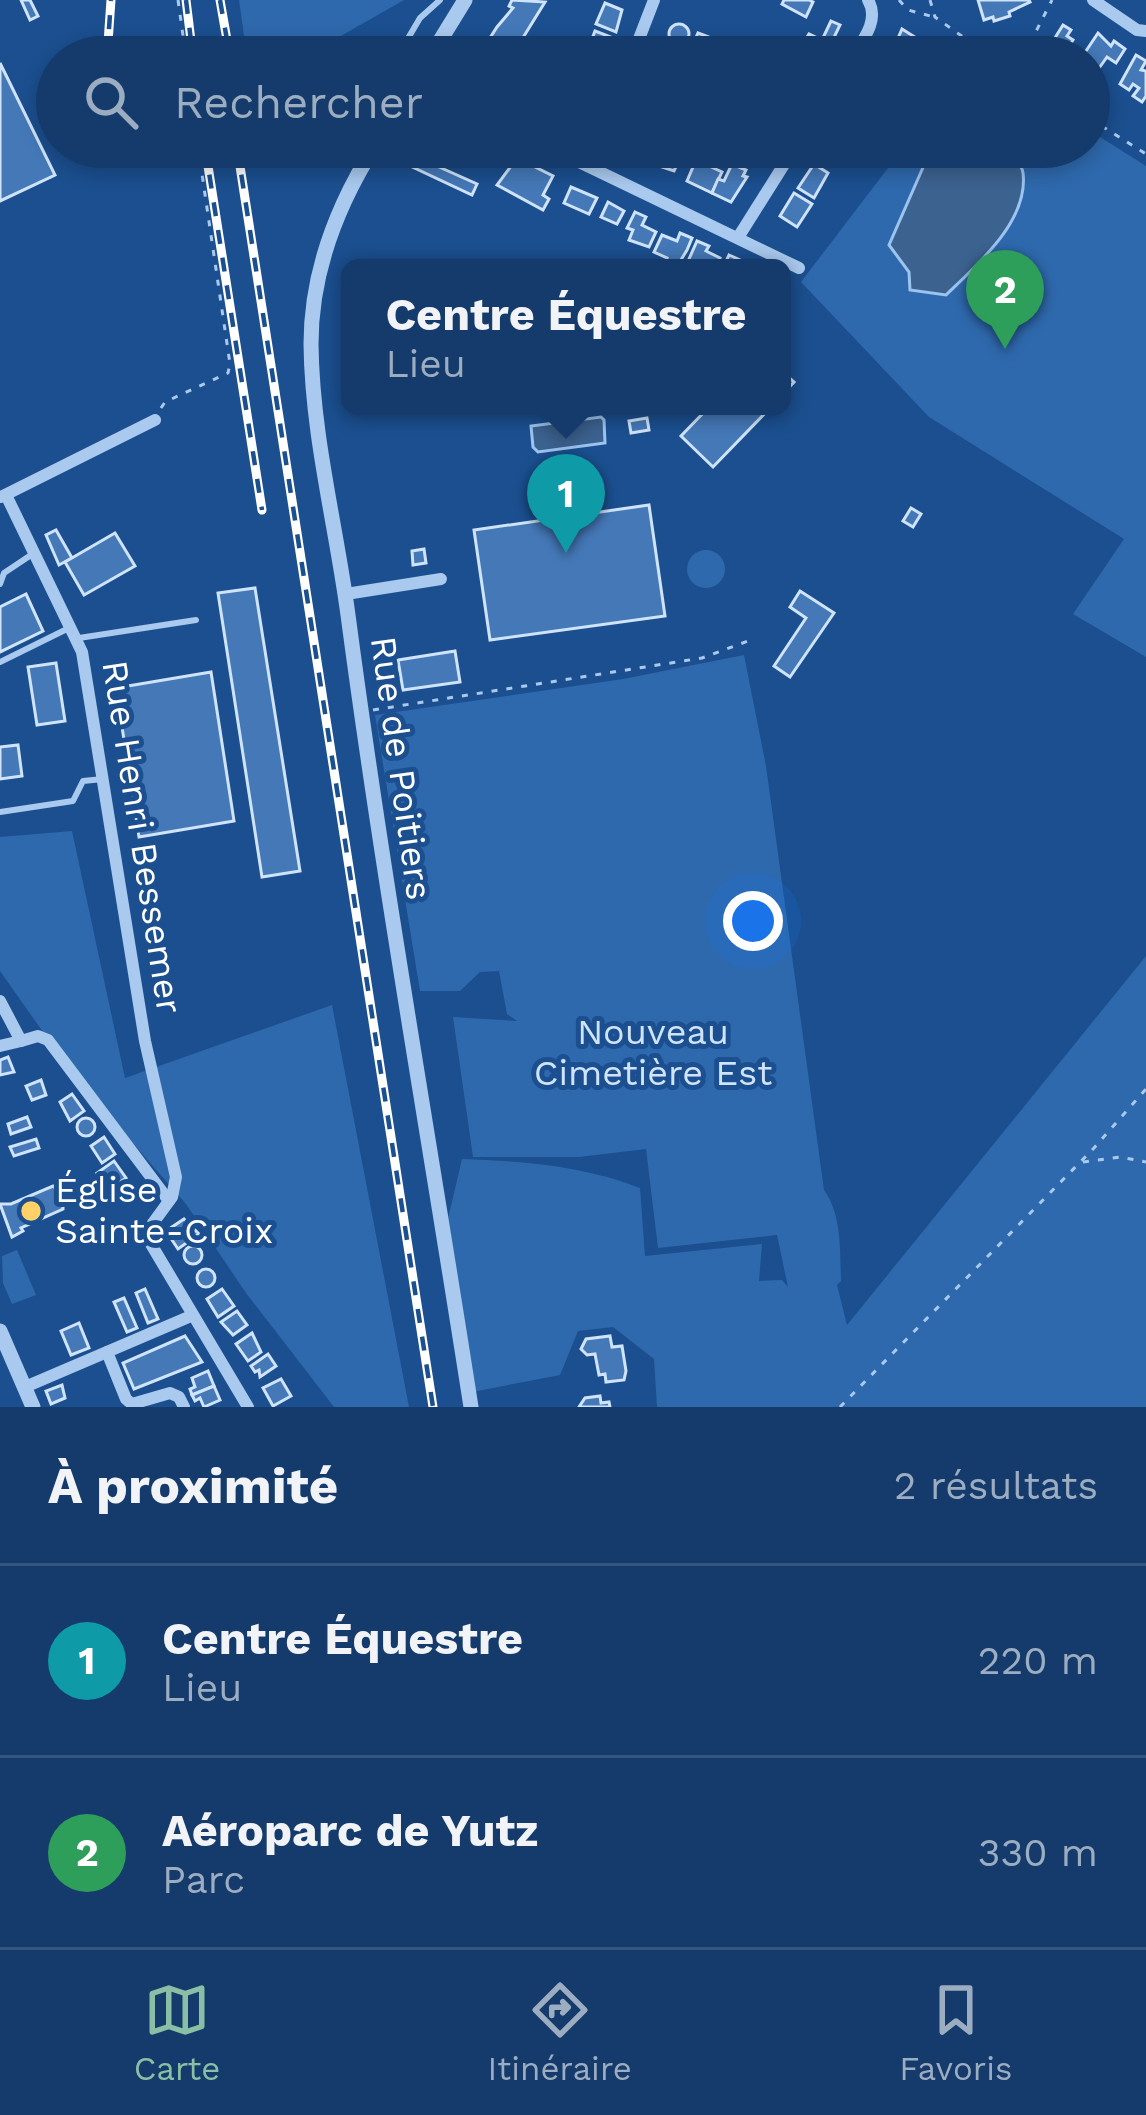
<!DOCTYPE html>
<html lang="fr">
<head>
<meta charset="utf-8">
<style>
	:root { --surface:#143b6b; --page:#1d4271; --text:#f1f3f6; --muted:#9dadc1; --line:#33557e; --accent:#8abfa5 }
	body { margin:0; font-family:"Work Sans",sans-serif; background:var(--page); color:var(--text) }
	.you { position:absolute; left:753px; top:921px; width:42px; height:42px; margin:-30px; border:9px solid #fff; border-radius:50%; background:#1a73e8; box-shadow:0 0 0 18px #1a73e833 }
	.badge { display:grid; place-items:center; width:78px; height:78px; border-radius:50%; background:var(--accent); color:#fff; font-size:39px; font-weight:700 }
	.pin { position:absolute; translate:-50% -99px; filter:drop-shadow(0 3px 6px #0008) }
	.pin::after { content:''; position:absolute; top:63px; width:42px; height:36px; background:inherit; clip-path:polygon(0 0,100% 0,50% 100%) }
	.popup { position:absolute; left:341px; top:259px; width:450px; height:156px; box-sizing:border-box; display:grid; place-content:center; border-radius:18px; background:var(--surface); filter:drop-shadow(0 3px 9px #0005); font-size:39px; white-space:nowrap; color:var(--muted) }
	.popup b { font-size:45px; color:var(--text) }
	.popup::after { content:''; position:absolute; left:50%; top:100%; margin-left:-24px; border:24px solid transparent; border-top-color:var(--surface) }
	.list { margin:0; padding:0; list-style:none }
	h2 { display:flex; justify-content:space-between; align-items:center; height:156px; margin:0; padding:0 48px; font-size:51px }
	h2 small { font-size:39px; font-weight:400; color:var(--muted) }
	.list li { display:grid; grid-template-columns:78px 1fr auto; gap:36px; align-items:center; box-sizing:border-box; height:192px; padding:0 48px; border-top:3px solid var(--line) }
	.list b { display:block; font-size:45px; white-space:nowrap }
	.list p { margin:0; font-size:39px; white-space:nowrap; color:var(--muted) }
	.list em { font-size:39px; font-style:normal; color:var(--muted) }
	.icon { flex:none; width:66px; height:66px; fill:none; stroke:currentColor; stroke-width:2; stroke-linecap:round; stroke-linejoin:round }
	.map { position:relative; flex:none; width:1146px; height:1407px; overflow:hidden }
	.search { position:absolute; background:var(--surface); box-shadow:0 6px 18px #0003; left:36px; right:36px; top:36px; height:132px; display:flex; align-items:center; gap:30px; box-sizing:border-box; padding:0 42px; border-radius:66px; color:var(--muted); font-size:45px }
	.sheet { height:540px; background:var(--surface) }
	nav { display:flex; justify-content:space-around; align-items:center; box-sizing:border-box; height:168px; border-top:3px solid var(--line); background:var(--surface); font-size:33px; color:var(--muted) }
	nav a { display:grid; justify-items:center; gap:6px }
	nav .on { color:var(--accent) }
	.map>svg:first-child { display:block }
</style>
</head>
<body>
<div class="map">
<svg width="1146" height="1407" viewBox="0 0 1146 1407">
	<rect width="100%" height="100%" fill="#1b4f8f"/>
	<g fill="#2e69ad">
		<polygon points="239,0 404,0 304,57 247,57"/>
		<polygon points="1089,130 1146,166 1146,657 1073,614 1124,539 929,417 801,282 904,147 1089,147"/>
		<circle cx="706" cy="569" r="19"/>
		<path d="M 744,655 L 766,766 L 824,1190 C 842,1215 840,1251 841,1281 L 837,1285 L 847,1325 L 1146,956 L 1146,1407 L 657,1407 L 654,1359 L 613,1327 L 578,1331 L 560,1375 L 472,1392 L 446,1227 L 462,1159 C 523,1161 584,1166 640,1188 L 645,1256 L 762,1244 L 759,1281 L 782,1280 L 788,1287 L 777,1235 L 658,1248 L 646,1149 L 579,1157 L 473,1157 L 453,1017 L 517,1021 L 507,1014 L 499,971 L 480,972 L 460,991 L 420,991 L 375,715 L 623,679 Z"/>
		<polygon points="72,831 125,1078 332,1005 409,1407 334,1407 246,1293 186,1204 74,1076 0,971 0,837"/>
		<polygon points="17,1250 36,1295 12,1304 3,1283 2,1256"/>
	</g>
	<g fill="#3c6290" stroke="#9cc4f0" stroke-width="3">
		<path d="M 932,147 L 1010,147 C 1014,155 1022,165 1023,173 C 1029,221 977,265 946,295 L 910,290 L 909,272 L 889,245 Z"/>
		<polygon points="601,417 604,420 605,443 538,452 533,447 531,426"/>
	</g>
	<g fill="#4478b7" stroke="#cfe3fa" stroke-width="3">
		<polygon points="21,0 30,0 38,16 30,20"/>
		<polygon points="512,0 545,2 511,57 483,57 481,52 497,27 513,8 509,6"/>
		<polygon points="784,0 809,0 813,2 806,17 782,4"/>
		<polygon points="978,0 1029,0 1030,2 1009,12 1010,16 994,21 993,17 984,20"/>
		<polygon points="605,3 622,10 616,32 596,24"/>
		<polygon points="831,21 840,25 828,50 806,39 809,34 822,40"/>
		<circle cx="679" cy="34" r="10"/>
		<polygon points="1063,25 1071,30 1067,36 1073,40 1063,55 1043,57"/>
		<polygon points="902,29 926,44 914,57 890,57 882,52 889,42 895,45"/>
		<polygon points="595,31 611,37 603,57 586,55"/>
		<polygon points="698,33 725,43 719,57 691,49"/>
		<polygon points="1098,33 1111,46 1114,41 1125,49 1116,63 1107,57 1097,71 1089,65 1089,57 1082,57"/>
		<polygon points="732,44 751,53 749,57 726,57"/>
		<polygon points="1136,55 1146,61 1141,70 1146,71 1146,96 1142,102 1133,96 1139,88 1133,84 1129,90 1120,84"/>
		<polygon points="0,63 55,175 0,201"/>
		<polygon points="427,147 459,147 463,152 457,163"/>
		<polygon points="626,147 649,147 655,150 649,164 624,152"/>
		<polygon points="657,147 681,156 674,171 650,163"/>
		<polygon points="825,147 848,147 839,161 823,151"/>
		<polygon points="410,154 477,184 472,195 406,164"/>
		<polygon points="517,158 553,176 543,195 549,199 543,210 497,185"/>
		<polygon points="696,160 722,172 712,193 687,181"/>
		<polygon points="732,164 746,170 743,176 747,177 731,202 712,193 718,179 724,181"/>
		<polygon points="814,164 828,173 814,198 798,188"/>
		<polygon points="571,187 597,198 589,214 564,203"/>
		<polygon points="794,193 812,204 797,227 780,216"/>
		<polygon points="608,202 624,211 617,224 601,217"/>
		<polygon points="635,212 646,217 642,225 656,232 649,247 629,240 633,230 627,228"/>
		<polygon points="680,233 692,238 687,250 676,268 662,268 667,258 654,252 662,235 677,241"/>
		<polygon points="697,241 709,246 706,251 720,258 716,268 693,265 695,262 689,259"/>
		<polygon points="729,255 751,265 749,268 723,268"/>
		<polygon points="782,371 794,382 782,395"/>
		<polygon points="710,406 772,406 713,467 681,436"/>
		<polygon points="647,418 649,430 631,433 629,421"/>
		<polygon points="649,505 665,616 490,640 474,530"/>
		<polygon points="911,508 921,514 913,527 903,521"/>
		<polygon points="56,530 72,558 59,565 46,535"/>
		<polygon points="115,533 135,566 84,595 65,562"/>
		<polygon points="424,549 426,563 413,565 412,551"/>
		<polygon points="255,588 300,871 262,877 218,593"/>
		<polygon points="800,591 834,613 790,677 774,666 806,618 790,607"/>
		<polygon points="26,594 43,631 0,652 0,607"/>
		<polygon points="455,651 460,682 403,690 398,660"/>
		<polygon points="56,663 65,721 37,725 28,667"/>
		<polygon points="211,672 234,821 139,837 116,688"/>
		<polygon points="18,745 22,776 0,779 0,747"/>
		<polygon points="8,1057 14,1072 0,1075 0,1060"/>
		<polygon points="41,1080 46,1095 32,1100 26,1086"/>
		<polygon points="72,1094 84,1111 70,1121 60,1102"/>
		<polygon points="27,1117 31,1127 11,1134 8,1124"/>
		<circle cx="86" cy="1127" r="9"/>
		<polygon points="104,1137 115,1154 102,1163 91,1146"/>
		<polygon points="36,1139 39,1148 14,1156 10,1147"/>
		<polygon points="114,1161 126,1178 109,1190 97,1173"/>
		<polygon points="53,1186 57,1190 67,1186 72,1198 63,1202 63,1209 21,1228 23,1231 12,1237 0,1204 11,1204"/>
		<polygon points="184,1219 199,1234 178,1249 166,1231"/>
		<circle cx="193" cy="1255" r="9"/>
		<circle cx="206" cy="1278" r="9"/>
		<polygon points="145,1289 158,1319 148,1323 136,1293"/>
		<polygon points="222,1289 234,1306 218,1317 207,1299"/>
		<polygon points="124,1298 137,1328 127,1332 114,1302"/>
		<polygon points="237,1311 247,1325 233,1335 221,1322"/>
		<polygon points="79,1323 89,1348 71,1355 61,1331"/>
		<polygon points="252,1333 261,1352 248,1361 236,1344"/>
		<polygon points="185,1336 202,1362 134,1389 123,1363"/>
		<polygon points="610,1336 612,1347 622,1346 626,1371 624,1380 606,1382 605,1374 599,1375 595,1354 587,1355 581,1349 586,1339"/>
		<polygon points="268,1354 276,1366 260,1377 259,1370 255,1372 251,1366"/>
		<polygon points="208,1371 214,1386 192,1395 190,1389 195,1387 192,1378"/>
		<polygon points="281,1379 291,1396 273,1406 263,1388"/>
		<polygon points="62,1385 65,1398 51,1404 46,1391"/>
		<polygon points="214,1386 220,1400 204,1407 200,1398 195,1401 192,1395"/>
		<polygon points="600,1396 601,1403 609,1402 610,1407 579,1407 585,1398"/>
	</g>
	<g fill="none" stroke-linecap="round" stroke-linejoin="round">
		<g stroke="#a9c9ee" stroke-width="3" stroke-dasharray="6 9" stroke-linecap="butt">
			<polyline points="178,0 186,57"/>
			<polyline points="899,0 908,10 934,17"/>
			<polyline points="930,0 935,17 991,57"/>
			<polyline points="1023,57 1052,0"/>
			<polyline points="1089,118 1146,154"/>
			<polyline points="161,408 165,402 228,373 230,364 198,147"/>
			<polyline points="373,710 702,658 748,641"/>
			<polyline points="1083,1162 1120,1157 1146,1162"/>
			<polyline points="840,1407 1094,1148 1146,1089"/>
		</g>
		<g stroke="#a9c9ee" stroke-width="6">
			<polyline points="397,57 420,18 440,0"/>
			<polyline points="0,584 4,573 34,553"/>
			<polyline points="79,638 196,620"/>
			<polyline points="0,662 67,629"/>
			<polyline points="0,812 73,801 83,781 103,779"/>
		</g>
		<g stroke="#a9c9ee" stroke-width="12">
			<polyline points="1093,0 1137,30 1146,31"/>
			<polyline points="637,46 660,57"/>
			<polyline points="632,57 654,0"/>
			<path d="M 852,57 C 863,40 880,20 868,0"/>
			<polyline points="548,147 799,268"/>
			<polyline points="588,166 596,147"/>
			<polyline points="739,236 795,147"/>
			<polyline points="6,495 82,652 145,1041 176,1177 172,1197 145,1234 248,1407"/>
			<polyline points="1,497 155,420"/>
			<polyline points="346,594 441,579"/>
			<polyline points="0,1001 21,1041 38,1036 48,1040 169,1201"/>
			<polyline points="0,1046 21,1041"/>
			<polyline points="107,1352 126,1399 132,1404 170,1393 179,1397 184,1407"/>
			<polyline points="25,1387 191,1316"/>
		</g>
		<g stroke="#a9c9ee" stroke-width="15">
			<polyline points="430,57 465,0"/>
			<path d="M 374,147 C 337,206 311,274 311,344 C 312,435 336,525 348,615 C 383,880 430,1143 471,1407"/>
			<polyline points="0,1331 33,1407"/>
		</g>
		<g stroke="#fff" stroke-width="9">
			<g id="rail">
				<polyline points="186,0 193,57"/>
				<polyline points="220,0 230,57"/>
				<polyline points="107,57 111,0"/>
				<polyline points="205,147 262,510"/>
				<polyline points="237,147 433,1407"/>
			</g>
		</g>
		<use href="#rail" stroke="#1b4f8f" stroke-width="4.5" stroke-dasharray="14" stroke-linecap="butt"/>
	</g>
	<circle fill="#ffd166" stroke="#1b4f8f" stroke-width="4.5" cx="31" cy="1211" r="12"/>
	<g text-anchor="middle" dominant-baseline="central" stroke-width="10" stroke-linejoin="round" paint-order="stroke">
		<g font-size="36" fill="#fff" stroke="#1b4f8f">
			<text transform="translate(401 768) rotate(82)">Rue de Poitiers</text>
			<text transform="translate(142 837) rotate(81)">Rue Henri Bessemer</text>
		</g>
		<g font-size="36" fill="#cfe3fa" stroke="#1b4f8f">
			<text x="653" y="1032">Nouveau<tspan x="653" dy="41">Cimetière Est</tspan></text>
		</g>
		<g font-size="36" fill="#fff" stroke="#1b4f8f" text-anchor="start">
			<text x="55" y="1190">Église<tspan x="55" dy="41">Sainte-Croix</tspan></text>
		</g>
	</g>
</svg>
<div class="you"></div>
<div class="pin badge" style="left:566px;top:553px;background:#0f9aa8">1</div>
<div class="popup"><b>Centre Équestre</b>Lieu</div>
<div class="pin badge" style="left:1005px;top:349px;background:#2e9e5b">2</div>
<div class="search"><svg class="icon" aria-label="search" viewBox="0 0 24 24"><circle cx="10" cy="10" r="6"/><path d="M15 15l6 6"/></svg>Rechercher</div>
</div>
<section class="sheet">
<h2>À proximité<small>2 résultats</small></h2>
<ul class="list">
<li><span class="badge" style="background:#0f9aa8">1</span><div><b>Centre Équestre</b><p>Lieu</p></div><em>220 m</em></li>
<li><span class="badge" style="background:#2e9e5b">2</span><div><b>Aéroparc de Yutz</b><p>Parc</p></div><em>330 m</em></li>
</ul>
</section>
<nav>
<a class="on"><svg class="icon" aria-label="map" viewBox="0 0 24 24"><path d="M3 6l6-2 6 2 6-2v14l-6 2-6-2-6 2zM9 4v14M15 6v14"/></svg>Carte</a>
<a><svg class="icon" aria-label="directions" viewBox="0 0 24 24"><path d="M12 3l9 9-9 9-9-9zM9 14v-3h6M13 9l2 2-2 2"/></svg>Itinéraire</a>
<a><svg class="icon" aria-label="saved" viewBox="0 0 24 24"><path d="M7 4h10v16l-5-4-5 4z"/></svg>Favoris</a>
</nav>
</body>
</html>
